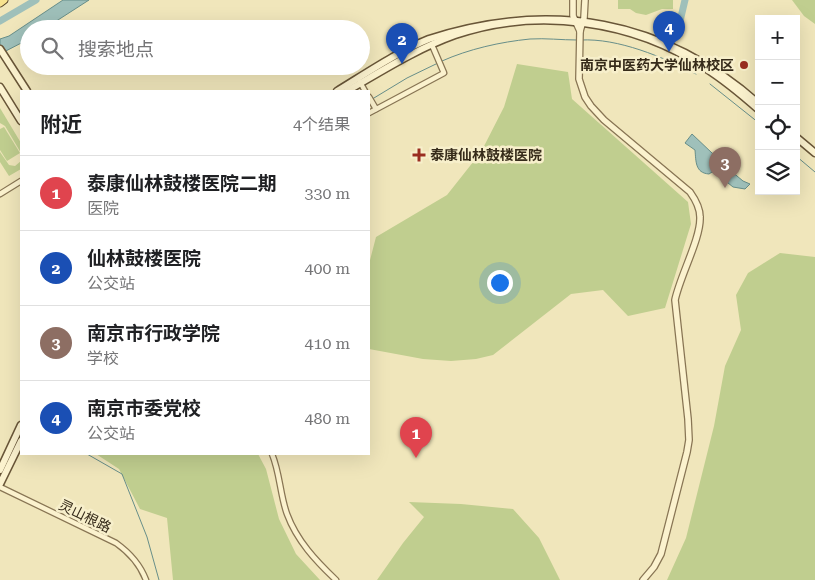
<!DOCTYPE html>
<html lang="zh">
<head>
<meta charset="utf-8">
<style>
	:root { --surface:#fff; --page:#f6f6f6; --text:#202124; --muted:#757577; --line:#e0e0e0; --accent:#0f766e }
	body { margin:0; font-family:"Roboto Serif","Noto Sans SC",serif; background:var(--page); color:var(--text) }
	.controls { position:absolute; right:15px; top:15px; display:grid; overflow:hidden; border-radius:0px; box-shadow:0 5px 20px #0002 }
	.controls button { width:45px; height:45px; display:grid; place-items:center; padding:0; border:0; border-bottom:1px solid var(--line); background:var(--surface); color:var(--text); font:25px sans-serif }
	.you { position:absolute; left:499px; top:282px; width:18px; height:18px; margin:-12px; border:4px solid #fff; border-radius:50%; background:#1a73e8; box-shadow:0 0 0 8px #1a73e833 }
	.badge { display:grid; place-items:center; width:32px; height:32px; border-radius:50%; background:var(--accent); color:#fff; font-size:16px; font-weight:700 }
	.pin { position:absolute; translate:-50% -41px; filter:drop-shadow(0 1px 2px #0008) }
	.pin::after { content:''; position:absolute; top:26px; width:18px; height:15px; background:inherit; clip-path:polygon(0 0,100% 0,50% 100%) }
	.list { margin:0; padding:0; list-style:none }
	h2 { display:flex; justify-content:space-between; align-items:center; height:65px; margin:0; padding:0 20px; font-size:21px }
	h2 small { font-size:16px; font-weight:400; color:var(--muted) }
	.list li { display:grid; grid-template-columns:32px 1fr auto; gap:15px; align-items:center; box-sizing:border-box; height:75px; padding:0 20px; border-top:1px solid var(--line) }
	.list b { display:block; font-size:19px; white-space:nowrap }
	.list p { margin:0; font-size:16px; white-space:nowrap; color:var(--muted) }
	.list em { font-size:16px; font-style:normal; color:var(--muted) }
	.icon { flex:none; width:28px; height:28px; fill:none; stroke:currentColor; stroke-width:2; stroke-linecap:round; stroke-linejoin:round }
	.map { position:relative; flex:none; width:815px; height:580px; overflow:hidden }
	.search { position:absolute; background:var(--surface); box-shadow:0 5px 20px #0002; left:20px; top:20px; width:350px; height:55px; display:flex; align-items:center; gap:12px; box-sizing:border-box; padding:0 18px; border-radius:28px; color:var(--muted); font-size:19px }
	.panel { position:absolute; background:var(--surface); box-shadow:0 5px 20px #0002; left:20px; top:90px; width:350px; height:365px; border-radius:0px }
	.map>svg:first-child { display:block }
</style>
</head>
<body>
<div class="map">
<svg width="815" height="580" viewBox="0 0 815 580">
	<rect width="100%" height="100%" fill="#f0e6bb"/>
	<g fill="#c0ce8f">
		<polygon points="618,0 673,0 673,9 662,9 646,15 636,13 630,9 618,9"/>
		<polygon points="792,0 815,0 815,24 804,16"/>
		<polygon points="517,64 568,72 572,99 688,202 691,224 665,308 628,316 603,290 571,294 493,355 476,359 451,361 423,359 369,349 369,264 376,237 447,195 481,152 504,107"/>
		<polygon points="0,108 21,143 21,153 5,126 0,123"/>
		<polygon points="4,127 20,153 7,161 0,150 0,129"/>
		<polygon points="0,152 9,165 15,166 21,161 21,169 9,176 0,162"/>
		<polygon points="780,253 815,257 815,580 667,580 686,538 714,426 725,366 741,330 736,295 748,273"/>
		<polygon points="96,454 258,454 266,469 279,519 296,554 320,580 173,580 167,518 140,509 119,469"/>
		<polygon points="409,502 461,504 513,509 539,538 560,580 377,580 403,543 424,517"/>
	</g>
	<g fill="#9fc0ba" stroke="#678e89">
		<polygon points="63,0 89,0 44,29 29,29 29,39 0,54 0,39 9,36"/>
		<path d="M 692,134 L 712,153 L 732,167 L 731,171 L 743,181 L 750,184 L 745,189 L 733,187 L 717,174 L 712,172 L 709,174 C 695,173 696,161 695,150 L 685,143 Z"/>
	</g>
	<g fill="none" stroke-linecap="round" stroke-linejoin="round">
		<g stroke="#678e89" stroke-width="1">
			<path d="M 581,40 C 618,38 663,57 696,74"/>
			<path d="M 442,61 C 469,49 500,42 530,39 C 546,38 561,40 577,40"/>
			<polyline points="710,84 759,123"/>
			<polyline points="369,101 407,78 438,63"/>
			<polyline points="796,156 815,172"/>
			<polyline points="87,454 122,474 147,537 159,580"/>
		</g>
		<g stroke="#9fc0ba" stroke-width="7">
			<polyline points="0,21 36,0"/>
			<polyline points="677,34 685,0"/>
		</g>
		<g stroke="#887554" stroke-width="7">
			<g id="minor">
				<polyline points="360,82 365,91"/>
				<polyline points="369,97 376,109"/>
				<polyline points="369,113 444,73 432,45"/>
				<polyline points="0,194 21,181"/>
				<path d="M 272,454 C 280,473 280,495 287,514 C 297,541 316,561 336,580"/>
				<path d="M 0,487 L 116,543 C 130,553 140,564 146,580"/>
			</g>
		</g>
		<g stroke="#887554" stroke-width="8">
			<g id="tertiary">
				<polyline points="573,0 573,16 580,31"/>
				<path d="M 585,0 L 584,18 L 580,31 L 579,79 L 585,97 L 591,106 L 604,120 L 690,192 C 695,199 700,207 700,217 C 701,238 680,276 675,300 L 688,419 L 689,440 L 687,452 L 661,554 L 654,567 L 643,580"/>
			</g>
		</g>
		<g stroke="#695638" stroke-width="9">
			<g id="secondary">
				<polyline points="0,49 27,91"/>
				<polyline points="0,87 21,121"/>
				<path d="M 337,91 C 365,74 399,51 429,39 C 551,0 663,19 759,104"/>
				<path d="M 347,91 C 382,71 416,49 455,35 C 537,7 633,20 705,68 C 724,80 742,95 759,110"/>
				<polyline points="796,137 815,153"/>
				<polyline points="0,470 21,425"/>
				<polyline points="0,484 21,441"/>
			</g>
		</g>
		<g stroke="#554229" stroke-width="9">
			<polyline id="primary" points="0,3 4,0"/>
		</g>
		<use href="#minor" stroke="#fbf2ce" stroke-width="4.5"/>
		<use href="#tertiary" stroke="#fbf2ce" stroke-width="5.5"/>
		<use href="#secondary" stroke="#fbf2ce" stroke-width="6"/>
		<use href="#primary" stroke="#f7e28f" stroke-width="7"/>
	</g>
	<g fill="#9a2e21" stroke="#f7efcb" stroke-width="2">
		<circle cx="744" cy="65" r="5"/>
		<path d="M416.5 147.5h5v5h5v5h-5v5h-5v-5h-5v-5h5z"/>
	</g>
	<g text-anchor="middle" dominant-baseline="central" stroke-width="5" stroke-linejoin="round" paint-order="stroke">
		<g font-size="14" font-weight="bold" fill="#362b1a" stroke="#f7efcb" text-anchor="end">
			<text x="734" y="65">南京中医药大学仙林校区</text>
			<text x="430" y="155" text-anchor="start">泰康仙林鼓楼医院</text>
		</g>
		<g font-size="14" fill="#362b1a" stroke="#f7efcb">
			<text transform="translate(85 516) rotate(26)">灵山根路</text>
		</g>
	</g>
</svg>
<div class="controls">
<button>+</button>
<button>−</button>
<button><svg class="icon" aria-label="locate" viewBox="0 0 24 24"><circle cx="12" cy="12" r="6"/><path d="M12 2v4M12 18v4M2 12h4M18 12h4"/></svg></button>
<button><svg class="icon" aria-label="layers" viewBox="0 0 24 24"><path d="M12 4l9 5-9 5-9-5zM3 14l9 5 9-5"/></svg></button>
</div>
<div class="you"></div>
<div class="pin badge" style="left:416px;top:458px;background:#e0444e">1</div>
<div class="pin badge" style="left:402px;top:64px;background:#1a4fb4">2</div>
<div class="pin badge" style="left:725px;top:188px;background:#8d6e63">3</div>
<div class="pin badge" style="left:669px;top:52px;background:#1a4fb4">4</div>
<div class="search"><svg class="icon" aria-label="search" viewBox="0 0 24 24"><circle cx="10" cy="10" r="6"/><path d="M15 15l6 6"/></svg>搜索地点</div>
<section class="panel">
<h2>附近<small>4个结果</small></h2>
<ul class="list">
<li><span class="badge" style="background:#e0444e">1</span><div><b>泰康仙林鼓楼医院二期</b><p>医院</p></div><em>330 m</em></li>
<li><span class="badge" style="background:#1a4fb4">2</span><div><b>仙林鼓楼医院</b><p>公交站</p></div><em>400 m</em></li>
<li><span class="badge" style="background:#8d6e63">3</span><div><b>南京市行政学院</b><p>学校</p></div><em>410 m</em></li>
<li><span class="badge" style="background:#1a4fb4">4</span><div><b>南京市委党校</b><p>公交站</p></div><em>480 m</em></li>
</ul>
</section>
</div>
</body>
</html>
